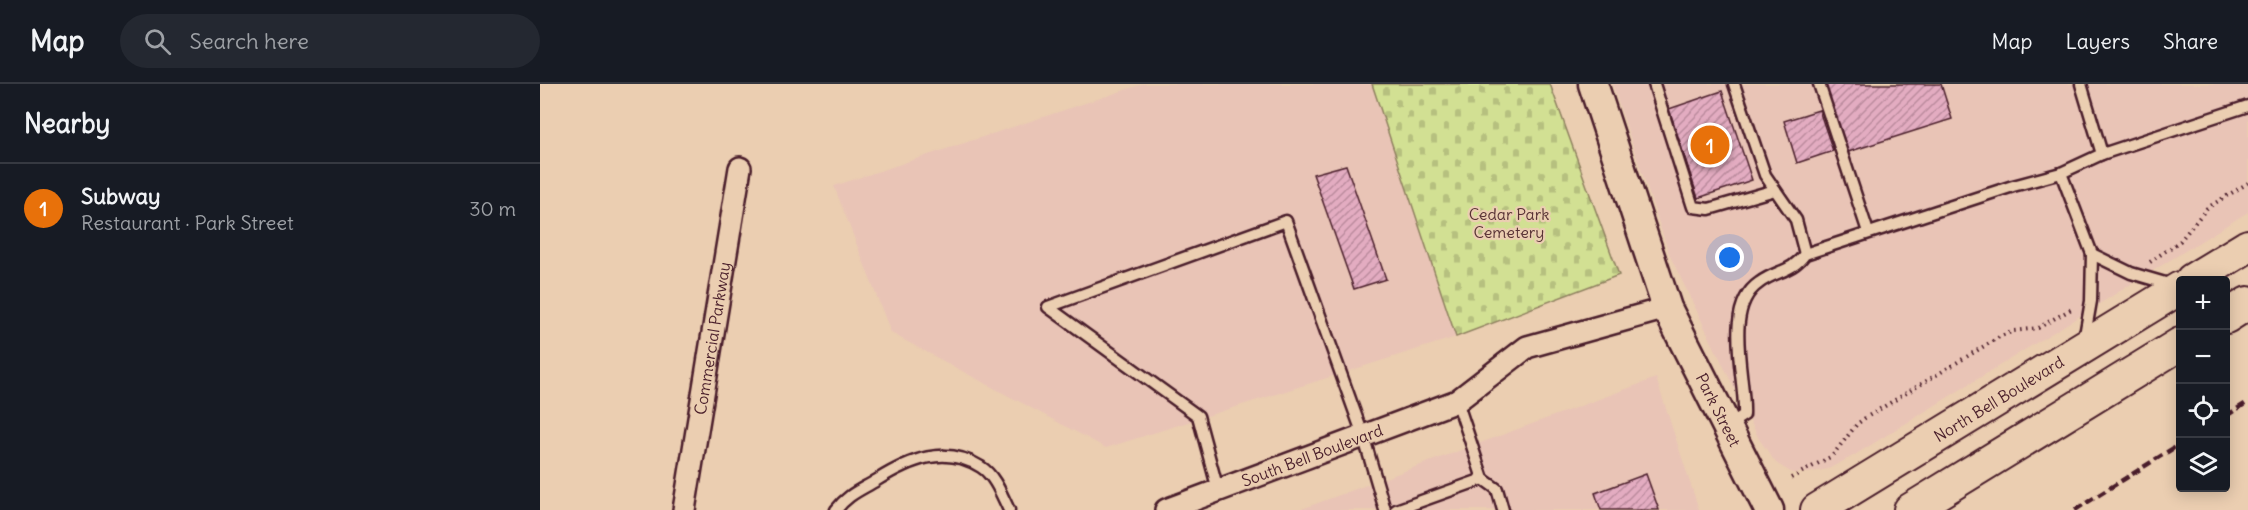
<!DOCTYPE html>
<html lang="en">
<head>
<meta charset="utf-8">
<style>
	:root { --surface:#171b24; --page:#242831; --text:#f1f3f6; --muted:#9ea1a6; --line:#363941; --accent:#0f766e }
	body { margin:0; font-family:Delius,sans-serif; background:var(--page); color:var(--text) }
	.controls { position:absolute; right:18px; bottom:18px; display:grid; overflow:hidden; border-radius:6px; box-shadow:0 3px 15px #0003 }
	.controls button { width:54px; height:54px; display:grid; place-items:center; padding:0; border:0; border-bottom:2px solid var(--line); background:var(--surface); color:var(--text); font:30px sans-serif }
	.you { position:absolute; left:1190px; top:174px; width:21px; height:21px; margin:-15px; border:4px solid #fff; border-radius:50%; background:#1a73e8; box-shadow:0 0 0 9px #1a73e833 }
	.badge { display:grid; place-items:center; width:39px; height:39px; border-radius:50%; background:var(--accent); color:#fff; font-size:20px; font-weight:700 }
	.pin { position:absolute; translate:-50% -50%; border:3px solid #fff; box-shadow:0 2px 6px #0006 }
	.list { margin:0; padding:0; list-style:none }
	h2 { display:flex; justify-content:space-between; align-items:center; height:78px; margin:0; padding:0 24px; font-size:26px }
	h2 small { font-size:20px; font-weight:400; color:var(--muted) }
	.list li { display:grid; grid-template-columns:39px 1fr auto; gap:18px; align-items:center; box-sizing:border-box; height:90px; padding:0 24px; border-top:2px solid var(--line) }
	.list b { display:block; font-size:22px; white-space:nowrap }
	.list p { margin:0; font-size:20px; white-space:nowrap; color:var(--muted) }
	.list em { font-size:20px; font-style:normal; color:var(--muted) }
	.icon { flex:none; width:33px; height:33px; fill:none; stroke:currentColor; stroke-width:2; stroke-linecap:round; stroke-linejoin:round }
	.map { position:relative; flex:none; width:1708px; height:426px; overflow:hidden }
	header { display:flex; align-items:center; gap:36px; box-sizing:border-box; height:84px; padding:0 30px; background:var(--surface); border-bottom:2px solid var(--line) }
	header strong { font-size:28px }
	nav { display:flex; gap:33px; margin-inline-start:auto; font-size:21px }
	.search { width:420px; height:54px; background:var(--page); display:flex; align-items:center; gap:15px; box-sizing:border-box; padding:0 21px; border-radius:33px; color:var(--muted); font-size:22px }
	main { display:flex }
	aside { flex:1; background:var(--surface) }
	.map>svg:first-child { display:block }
</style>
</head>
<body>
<header>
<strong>Map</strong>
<div class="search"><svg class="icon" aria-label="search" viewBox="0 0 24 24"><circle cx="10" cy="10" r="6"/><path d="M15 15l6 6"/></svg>Search here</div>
<nav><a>Map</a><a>Layers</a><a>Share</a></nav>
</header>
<main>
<aside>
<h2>Nearby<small></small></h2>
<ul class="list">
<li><span class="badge" style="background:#e8710a">1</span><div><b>Subway</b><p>Restaurant · Park Street</p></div><em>30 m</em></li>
</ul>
</aside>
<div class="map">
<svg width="1708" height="426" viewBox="0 0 1708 426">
	<defs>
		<pattern id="cemetery-stones" width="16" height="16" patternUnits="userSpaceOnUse" patternTransform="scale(1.5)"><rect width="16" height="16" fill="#d2e093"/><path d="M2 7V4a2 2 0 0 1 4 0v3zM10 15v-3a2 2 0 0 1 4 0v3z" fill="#b6c07f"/></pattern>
		<pattern id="building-hatch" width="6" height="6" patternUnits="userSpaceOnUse" patternTransform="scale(1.5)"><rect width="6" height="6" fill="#e3acc1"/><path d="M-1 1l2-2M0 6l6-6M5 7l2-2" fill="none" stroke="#ba8b9d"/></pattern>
	</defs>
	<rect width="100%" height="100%" fill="#ebceb1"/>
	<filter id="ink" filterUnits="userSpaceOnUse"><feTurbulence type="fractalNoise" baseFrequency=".0167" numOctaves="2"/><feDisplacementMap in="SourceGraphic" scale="12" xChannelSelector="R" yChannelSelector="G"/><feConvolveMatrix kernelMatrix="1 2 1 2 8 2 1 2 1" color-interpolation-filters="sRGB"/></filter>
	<g filter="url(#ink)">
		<g fill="#e9c4b6">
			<polygon points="603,0 832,0 916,253 566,364 351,249 294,102"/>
			<polygon points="1072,0 1708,0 1708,128 1313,372 1288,385 1268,389 1252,389 1236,379 1219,355 1130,172"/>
			<polygon points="1116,294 1159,426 759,426"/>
		</g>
		<polygon fill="url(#cemetery-stones)" stroke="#8e805f" stroke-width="1.5" points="832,0 1010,0 1079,191 916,253"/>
		<g fill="url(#building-hatch)" stroke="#4a1f2b" stroke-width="1.5">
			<polygon points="1284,0 1401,0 1412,35 1308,68"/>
			<polygon points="1182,7 1212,96 1158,114 1129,25"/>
			<polygon points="1279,26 1293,67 1257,79 1244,37"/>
			<polygon points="806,81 846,195 814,205 773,90"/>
			<polygon points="1106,390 1119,426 1061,426 1055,409"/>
		</g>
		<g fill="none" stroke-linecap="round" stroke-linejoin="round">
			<g stroke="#4a1f2b" stroke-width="15">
				<g id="lane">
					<polyline points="1114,0 1153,123 1169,125 1235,106"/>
					<polyline points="1194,0 1225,91 1256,136 1265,170"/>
					<polyline points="1279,0 1328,148"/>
					<polyline points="1541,0 1562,70"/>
					<polyline points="1521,89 1552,170"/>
					<polyline points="1544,257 1551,217 1552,170 1591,189 1632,201"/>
					<path d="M 1187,342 L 1204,331 C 1206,294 1182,224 1219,199 C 1236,186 1251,189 1265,170 L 1473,102 L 1521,89 L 1562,70 L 1708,22"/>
					<polyline points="943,395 957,405 963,426"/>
					<polyline points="678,406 658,332 508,223 746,137 823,351 845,426"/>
					<path d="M 296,426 C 308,410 321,406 337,396 C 369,376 405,360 441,383 C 455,392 462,412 469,426"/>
					<polyline points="856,426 943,395 917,317"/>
				</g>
			</g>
			<g stroke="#4a1f2b" stroke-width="26">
				<g id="street">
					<path id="s1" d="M 144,426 L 200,84"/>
					<path id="s2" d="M 626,426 L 917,317 L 987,263 L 1127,224"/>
				</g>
			</g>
			<g stroke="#4a1f2b" stroke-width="33">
				<g id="secondary">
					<path id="s3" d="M 1053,0 L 1127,224 L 1229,426"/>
				</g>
			</g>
			<g stroke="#4a1f2b" stroke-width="36">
				<g id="primary">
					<polyline points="1652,196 1708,162"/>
					<polyline points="1686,233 1708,219"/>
					<path id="s4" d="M 1277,426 L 1640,204"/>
					<polyline points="1370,426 1640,260"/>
				</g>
			</g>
			<g stroke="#4a1f2b" stroke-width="4" stroke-dasharray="1.5 4.5" stroke-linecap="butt">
				<polyline points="1610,178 1640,157 1667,124 1708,99"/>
				<polyline points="1251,394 1292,372 1317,340 1325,334 1461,252 1474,247 1498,244 1533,224"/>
			</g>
			<use href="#lane" stroke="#ebceb1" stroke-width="10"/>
			<use href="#street" stroke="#ebceb1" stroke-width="21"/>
			<use href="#secondary" stroke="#ebceb1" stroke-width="28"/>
			<use href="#primary" stroke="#ebceb1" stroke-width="32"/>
			<g stroke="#4a1f2b" stroke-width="4.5" stroke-dasharray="9 4.5" stroke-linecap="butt">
				<polyline points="1686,332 1708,318"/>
				<polyline points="1535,426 1640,360"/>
			</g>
		</g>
	</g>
	<g text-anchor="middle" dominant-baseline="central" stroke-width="4.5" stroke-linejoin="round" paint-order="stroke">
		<g font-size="16" fill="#583235" stroke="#ebceb1">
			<text x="969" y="130">Cedar Park<tspan x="969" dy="18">Cemetery</tspan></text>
		</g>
		<g font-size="16" fill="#4a1f2b" stroke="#ebceb1">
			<text stroke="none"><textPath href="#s1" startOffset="174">Commercial Parkway</textPath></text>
			<text stroke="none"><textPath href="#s4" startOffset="213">North Bell Boulevard</textPath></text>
			<text stroke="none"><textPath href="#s3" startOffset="350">Park Street</textPath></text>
			<text stroke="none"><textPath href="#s2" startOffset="156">South Bell Boulevard</textPath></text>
		</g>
	</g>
</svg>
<div class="controls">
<button>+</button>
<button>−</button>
<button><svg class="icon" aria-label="locate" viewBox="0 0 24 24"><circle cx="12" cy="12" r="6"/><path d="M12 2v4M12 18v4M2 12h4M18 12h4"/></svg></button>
<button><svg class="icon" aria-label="layers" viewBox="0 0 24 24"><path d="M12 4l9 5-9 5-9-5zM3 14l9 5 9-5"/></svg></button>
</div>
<div class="you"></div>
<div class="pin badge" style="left:1170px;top:61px;background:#e8710a">1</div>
</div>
</main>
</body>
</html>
